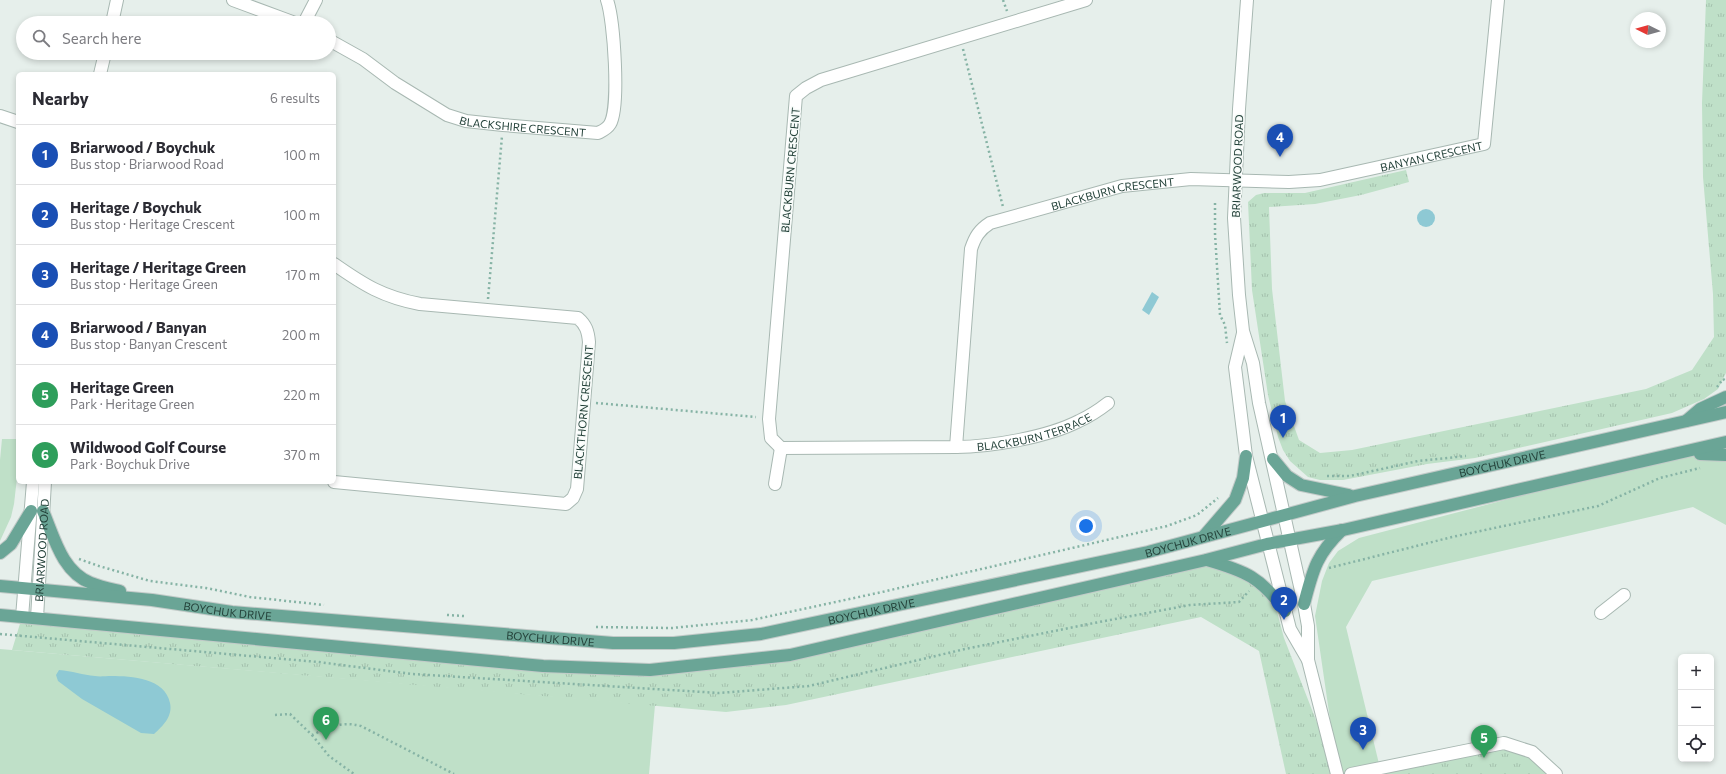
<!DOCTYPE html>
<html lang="en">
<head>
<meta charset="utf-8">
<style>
	:root { --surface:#fff; --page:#f7f7f7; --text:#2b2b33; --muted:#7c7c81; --line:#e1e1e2; --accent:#0f766e }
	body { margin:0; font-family:Commissioner,sans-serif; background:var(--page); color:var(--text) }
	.controls { position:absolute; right:12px; bottom:12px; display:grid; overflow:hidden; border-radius:6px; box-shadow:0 2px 6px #0003 }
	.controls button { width:36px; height:36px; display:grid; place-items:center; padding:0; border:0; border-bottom:1px solid var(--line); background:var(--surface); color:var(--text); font:20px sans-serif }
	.compass { position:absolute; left:1630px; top:12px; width:36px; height:36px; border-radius:50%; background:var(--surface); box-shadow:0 2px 6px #0003; rotate:275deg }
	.you { position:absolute; left:1086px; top:526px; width:14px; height:14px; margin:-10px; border:3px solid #fff; border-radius:50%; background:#1a73e8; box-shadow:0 0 0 6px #1a73e833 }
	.badge { display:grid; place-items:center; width:26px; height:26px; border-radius:50%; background:var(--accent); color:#fff; font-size:13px; font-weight:700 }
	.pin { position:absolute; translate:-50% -33px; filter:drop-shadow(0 1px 2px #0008) }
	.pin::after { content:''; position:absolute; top:21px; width:14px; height:12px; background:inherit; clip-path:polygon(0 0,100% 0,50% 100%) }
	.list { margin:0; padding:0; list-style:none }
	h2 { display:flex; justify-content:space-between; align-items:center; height:52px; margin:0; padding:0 16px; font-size:17px }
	h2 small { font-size:13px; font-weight:400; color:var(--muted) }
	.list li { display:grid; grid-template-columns:26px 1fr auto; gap:12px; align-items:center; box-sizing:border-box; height:60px; padding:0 16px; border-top:1px solid var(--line) }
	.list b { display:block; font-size:15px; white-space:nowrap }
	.list p { margin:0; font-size:13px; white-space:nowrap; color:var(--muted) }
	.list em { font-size:13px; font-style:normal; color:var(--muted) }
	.icon { flex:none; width:22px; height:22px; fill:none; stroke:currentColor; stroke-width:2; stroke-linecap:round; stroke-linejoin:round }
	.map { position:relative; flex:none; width:1726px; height:774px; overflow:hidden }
	.search { position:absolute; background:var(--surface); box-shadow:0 2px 6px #0003; left:16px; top:16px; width:320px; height:44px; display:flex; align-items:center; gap:10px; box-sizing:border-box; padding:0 14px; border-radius:22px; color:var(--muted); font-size:15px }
	.panel { position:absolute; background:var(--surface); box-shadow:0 2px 6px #0003; left:16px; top:72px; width:320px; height:412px; border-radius:6px }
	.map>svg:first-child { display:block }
</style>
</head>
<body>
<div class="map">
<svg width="1726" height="774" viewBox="0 0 1726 774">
	<defs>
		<pattern id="park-tufts" width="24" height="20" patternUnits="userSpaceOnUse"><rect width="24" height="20" fill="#bfe0c8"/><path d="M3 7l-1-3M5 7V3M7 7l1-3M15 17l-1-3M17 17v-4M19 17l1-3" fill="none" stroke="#a4c1ad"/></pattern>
	</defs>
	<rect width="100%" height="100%" fill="#e6efeb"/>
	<g fill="#bfe0c8">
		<polygon points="2,439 18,439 18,469 14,504 11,517 0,541 0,460"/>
		<polygon points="1685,453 1726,455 1726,525 1693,507 1372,581 1346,627 1380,768 1351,774 1338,774 1315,616 1322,581 1329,563 1338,551 1359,538"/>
		<polygon points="0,649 655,705 649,774 0,774"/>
	</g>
	<g fill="url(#park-tufts)">
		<polygon points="1706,0 1726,0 1726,373 1718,389 1704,399 1672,413 1475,458 1427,464 1343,480 1320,480 1308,477 1290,461 1283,450 1278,437 1268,395 1252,290 1248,202 1256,195 1264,193 1305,193 1406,170 1409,182 1361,195 1315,204 1269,207 1272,289 1285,401 1299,440 1320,453 1352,450 1646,389 1692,370 1714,337 1713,294 1703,177 1702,103"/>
		<polygon points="1206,560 1272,593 1284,638 1337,774 1286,774 1259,651 1201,617 786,705 726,712 12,650 22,617 650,670 790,655"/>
		<polygon points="1504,743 1532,752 1556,774 1351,774"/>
	</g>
	<g fill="#8ec9d4">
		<circle cx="1426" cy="218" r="9"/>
		<polygon points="1152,292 1159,297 1149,315 1142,310"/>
		<path d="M 59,670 C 72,671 83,675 95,676 C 100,677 106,676 111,676 C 132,676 165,678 170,703 C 173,716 163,726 154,734 L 141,733 L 82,699 L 58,681 L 56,675 Z"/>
	</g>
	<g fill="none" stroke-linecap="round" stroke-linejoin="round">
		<g stroke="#a8b8b2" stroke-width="14">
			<g id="minor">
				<polyline points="233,0 295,23"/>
				<path id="s1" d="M 1086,0 L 821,80 L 806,88 L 796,96 L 769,419 L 771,438 L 781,448 L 956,447 L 971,249 C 975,237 979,230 990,223 L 1122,186 L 1191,179 L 1289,182 L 1320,180 L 1484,144 L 1498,0"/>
				<polyline points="1247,0 1239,109 1234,218 1239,295 1243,331 1253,363 1259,403 1304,604 1308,626 1308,660"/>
				<polyline points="112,23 117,0"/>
				<polyline points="304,23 316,0"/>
				<path id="s2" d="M 329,40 L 363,59 L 395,83 L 447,115 L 466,121 L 503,125 L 598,133 C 602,131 607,129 610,124 C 620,107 614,20 607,0"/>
				<polyline points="100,74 105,53"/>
				<polyline points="0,116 18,122"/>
				<path d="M 334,264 C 364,285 383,297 420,304 L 578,318 C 586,325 588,331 589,342 L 577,489 L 573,498 L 566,504 L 334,482"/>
				<polyline points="1243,333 1235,367 1246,456 1290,629 1308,660 1337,774"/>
				<path id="s3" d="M 956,447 C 991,447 1048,437 1079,421 C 1090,416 1099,410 1108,403"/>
				<polyline points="775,484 781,448"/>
				<polyline points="1601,613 1624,595"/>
				<polyline points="22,617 33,482"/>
				<path id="s4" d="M 37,618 L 45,482"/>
				<polyline points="1351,774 1504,743 1532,752 1556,774"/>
			</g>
		</g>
		<g stroke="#c2cac8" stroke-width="14">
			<g id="major">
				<polyline points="1686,421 1700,409 1726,397"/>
				<polyline points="1700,454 1726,455"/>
				<polyline points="1273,459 1287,476 1301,485 1349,495"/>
				<path d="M 43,511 C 54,537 62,572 91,583 C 100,587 111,589 120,591"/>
				<polyline points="1204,536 1235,500 1243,478 1246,456"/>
				<polyline points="0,553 11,544 31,511"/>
				<path d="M 1207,560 C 1245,571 1261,577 1285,611"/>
				<path id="s5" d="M 0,586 L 152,600 L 232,612 L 613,643 L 674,643 L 761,634 L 789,628 L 1148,552 L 1355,496 L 1726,412"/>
				<path d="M 1304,604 C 1313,570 1316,555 1342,530"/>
				<polyline points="0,615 543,666 650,670 790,655 1206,560 1267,544 1343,530 1726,442"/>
			</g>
		</g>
		<g stroke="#86b3a5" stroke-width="2.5" stroke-dasharray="2 3" stroke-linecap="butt">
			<polyline points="1003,0 1007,11"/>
			<polyline points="963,49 1003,207"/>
			<polyline points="1215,203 1215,234 1220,315 1225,325 1227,343"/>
			<polyline points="488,299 502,136"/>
			<polyline points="1717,387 1723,379 1726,381"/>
			<polyline points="596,403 756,417"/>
			<polyline points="1327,476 1350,476 1418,461 1466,456"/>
			<polyline points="79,559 99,566 150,581 206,588 250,597 324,605"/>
			<polyline points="1329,568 1452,537 1598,506 1660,478 1700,468"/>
			<polyline points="447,615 464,616"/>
			<polyline points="596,627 672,628 752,620 882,592 1167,526 1197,515 1218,498"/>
			<polyline points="0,634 318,662 412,674 719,693 809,686 965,649 1094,623 1190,605 1239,602 1249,591"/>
			<path d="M 275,715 L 290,714 L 312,735 C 330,727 341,721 361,726 L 454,774"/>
			<polyline points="312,735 329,756 354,774"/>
		</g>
		<use href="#minor" stroke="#fff" stroke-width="12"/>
		<use href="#major" stroke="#6aa596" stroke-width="12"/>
	</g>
	<g text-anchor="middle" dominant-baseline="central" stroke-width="3" stroke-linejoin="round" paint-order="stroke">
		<g font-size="11" fill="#24423a" stroke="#f7fbf9">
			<text stroke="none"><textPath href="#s2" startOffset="217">BLACKSHIRE CRESCENT</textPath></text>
			<text stroke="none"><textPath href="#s1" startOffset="1520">BANYAN CRESCENT</textPath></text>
			<text transform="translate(1237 166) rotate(-88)">BRIARWOOD ROAD</text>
			<text transform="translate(790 170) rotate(-85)">BLACKBURN CRESCENT</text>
			<text stroke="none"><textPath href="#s1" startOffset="1197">BLACKBURN CRESCENT</textPath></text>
			<text transform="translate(583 412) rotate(-85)">BLACKTHORN CRESCENT</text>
			<text stroke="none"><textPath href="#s3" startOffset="80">BLACKBURN TERRACE</textPath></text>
			<text stroke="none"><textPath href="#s5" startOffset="1525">BOYCHUK DRIVE</textPath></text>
			<text stroke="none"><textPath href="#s5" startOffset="1201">BOYCHUK DRIVE</textPath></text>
			<text stroke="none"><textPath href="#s4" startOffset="68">BRIARWOOD ROAD</textPath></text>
			<text stroke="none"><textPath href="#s5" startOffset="229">BOYCHUK DRIVE</textPath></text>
			<text stroke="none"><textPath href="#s5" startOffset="877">BOYCHUK DRIVE</textPath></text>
			<text stroke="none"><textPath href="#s5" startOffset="553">BOYCHUK DRIVE</textPath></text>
		</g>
	</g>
</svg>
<div class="controls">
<button>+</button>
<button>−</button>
<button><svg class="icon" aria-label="locate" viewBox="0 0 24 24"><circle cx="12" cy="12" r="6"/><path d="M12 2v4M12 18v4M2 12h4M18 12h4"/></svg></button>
</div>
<svg class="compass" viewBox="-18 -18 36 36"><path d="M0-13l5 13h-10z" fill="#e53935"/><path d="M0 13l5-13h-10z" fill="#7c7c81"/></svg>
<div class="you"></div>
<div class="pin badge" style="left:1283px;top:438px;background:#1a4fb4">1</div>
<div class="pin badge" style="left:1284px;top:620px;background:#1a4fb4">2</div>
<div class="pin badge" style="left:1363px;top:750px;background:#1a4fb4">3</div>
<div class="pin badge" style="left:1280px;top:157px;background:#1a4fb4">4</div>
<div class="pin badge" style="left:1484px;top:758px;background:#2e9e5b">5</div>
<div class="pin badge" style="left:326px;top:740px;background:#2e9e5b">6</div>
<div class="search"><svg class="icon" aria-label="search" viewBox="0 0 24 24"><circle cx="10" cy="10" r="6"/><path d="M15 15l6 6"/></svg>Search here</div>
<section class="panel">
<h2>Nearby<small>6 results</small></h2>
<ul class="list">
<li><span class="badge" style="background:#1a4fb4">1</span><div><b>Briarwood / Boychuk</b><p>Bus stop · Briarwood Road</p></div><em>100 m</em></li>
<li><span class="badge" style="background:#1a4fb4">2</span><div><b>Heritage / Boychuk</b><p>Bus stop · Heritage Crescent</p></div><em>100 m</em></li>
<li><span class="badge" style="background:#1a4fb4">3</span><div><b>Heritage / Heritage Green</b><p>Bus stop · Heritage Green</p></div><em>170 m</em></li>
<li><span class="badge" style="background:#1a4fb4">4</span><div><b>Briarwood / Banyan</b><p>Bus stop · Banyan Crescent</p></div><em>200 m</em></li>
<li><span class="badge" style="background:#2e9e5b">5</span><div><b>Heritage Green</b><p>Park · Heritage Green</p></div><em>220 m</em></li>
<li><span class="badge" style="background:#2e9e5b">6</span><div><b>Wildwood Golf Course</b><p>Park · Boychuk Drive</p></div><em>370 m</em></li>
</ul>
</section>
</div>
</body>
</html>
